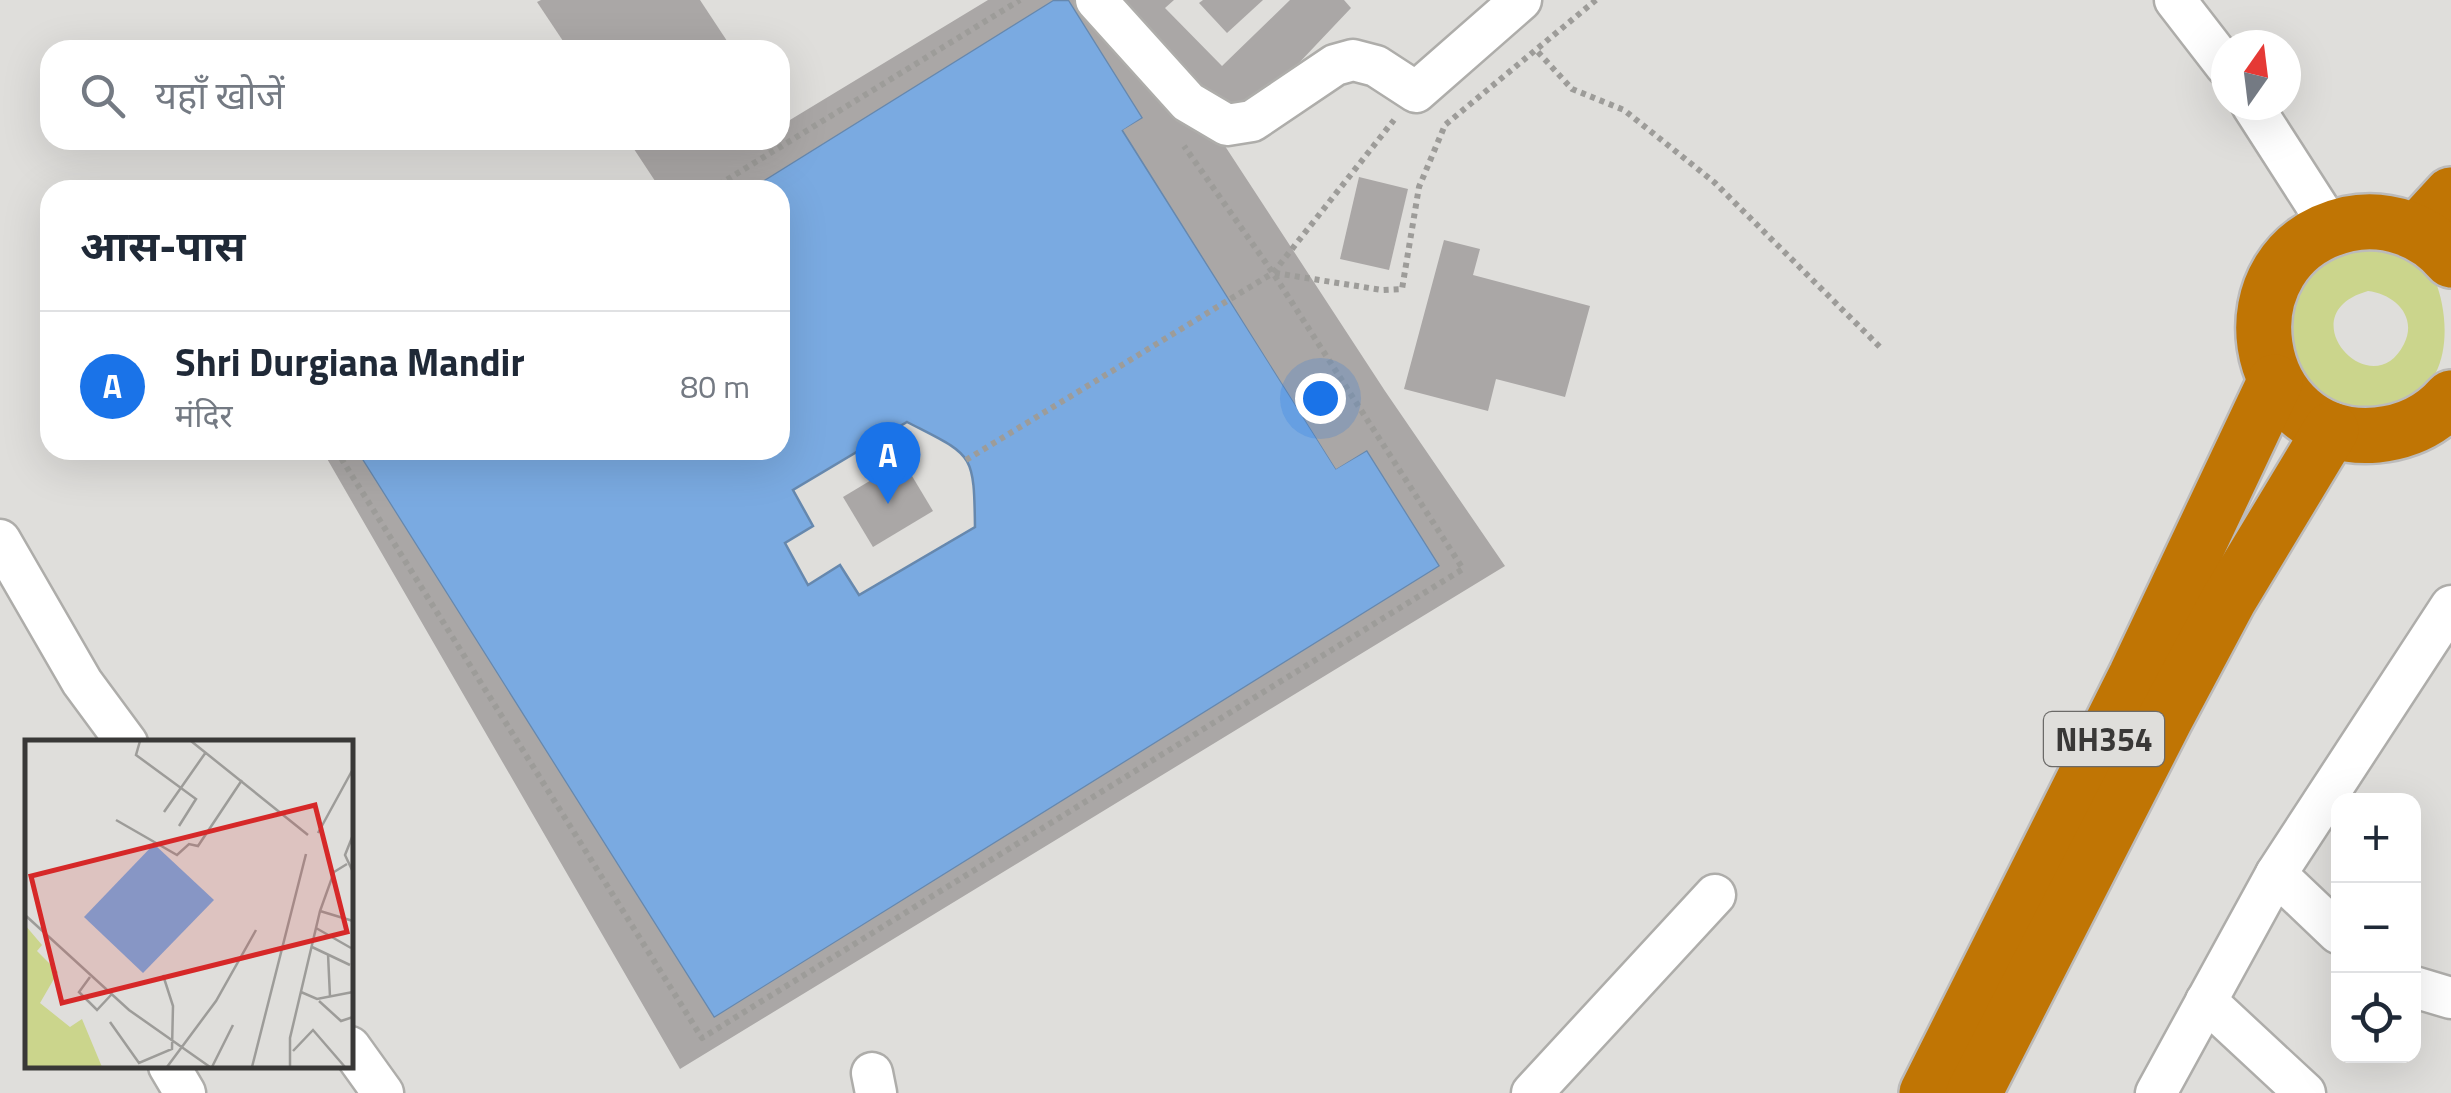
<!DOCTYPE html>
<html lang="hi">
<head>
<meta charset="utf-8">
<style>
	:root { --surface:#fff; --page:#f2f2f3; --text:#1f2937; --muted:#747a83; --line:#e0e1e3; --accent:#1a73e8 }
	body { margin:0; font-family:"Titillium Web","Noto Sans Devanagari",sans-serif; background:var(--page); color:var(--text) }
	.controls { position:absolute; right:30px; bottom:30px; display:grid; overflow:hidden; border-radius:20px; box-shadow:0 10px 40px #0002 }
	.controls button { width:90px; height:90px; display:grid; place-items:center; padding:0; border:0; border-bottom:2px solid var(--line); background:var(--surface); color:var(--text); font:50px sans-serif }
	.compass { position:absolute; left:2211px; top:30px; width:90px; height:90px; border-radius:50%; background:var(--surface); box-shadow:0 10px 40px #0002; rotate:14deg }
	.you { position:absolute; left:1320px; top:398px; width:35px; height:35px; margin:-25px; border:8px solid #fff; border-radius:50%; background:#1a73e8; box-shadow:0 0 0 15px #1a73e833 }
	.badge { display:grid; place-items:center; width:65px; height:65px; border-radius:50%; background:var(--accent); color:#fff; font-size:32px; font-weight:700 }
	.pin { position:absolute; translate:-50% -82px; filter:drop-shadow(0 2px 5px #0008) }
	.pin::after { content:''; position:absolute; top:52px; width:35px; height:30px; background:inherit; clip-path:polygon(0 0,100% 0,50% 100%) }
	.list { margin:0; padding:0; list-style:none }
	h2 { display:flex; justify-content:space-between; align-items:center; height:130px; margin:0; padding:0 40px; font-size:42px }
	h2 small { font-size:32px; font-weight:400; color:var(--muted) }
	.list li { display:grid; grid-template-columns:65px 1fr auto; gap:30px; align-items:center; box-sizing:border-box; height:150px; padding:0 40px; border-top:2px solid var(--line) }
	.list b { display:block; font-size:38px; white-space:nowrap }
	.list p { margin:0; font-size:32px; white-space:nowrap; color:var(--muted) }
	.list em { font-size:32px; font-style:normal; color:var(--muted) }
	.icon { flex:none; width:55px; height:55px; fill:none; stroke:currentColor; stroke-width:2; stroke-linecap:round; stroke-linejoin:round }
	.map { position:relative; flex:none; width:2451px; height:1093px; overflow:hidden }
	.search { position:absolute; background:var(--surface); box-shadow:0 10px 40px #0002; left:40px; top:40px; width:750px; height:110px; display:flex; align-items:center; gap:25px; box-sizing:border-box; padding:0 35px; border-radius:30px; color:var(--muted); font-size:38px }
	.panel { position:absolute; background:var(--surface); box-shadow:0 10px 40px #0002; left:40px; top:180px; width:750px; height:280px; border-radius:30px }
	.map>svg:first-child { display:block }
</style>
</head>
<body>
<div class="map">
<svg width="2451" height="1093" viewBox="0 0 2451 1093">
	<rect width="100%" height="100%" fill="#dfdedb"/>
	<path fill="#cbd58c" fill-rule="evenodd" d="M 2375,249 C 2398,253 2420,261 2435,280 C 2451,320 2451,385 2404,401 C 2394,404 2384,410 2374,409 C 2265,406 2260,257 2375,249 ZM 2368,291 C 2394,294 2418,316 2404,344 C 2372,408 2286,314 2368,291 Z"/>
	<path fill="#7aaae1" stroke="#6688ae" stroke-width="2.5" fill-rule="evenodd" d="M 1053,0 L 1069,0 L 1143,118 L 1123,131 L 1336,468 L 1367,450 L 1440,566 L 714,1018 L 356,450 L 780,450 L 780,190 L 748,190 ZM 907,422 C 973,456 974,451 975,527 L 859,595 L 840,565 L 808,585 L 785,543 L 813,526 L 793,490 Z"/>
	<g fill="#aaa7a6">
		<polygon points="541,0 700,0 733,50 569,50 537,2"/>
		<polygon points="988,0 1053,0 748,190 661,190 628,140 780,140 780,126"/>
		<polygon points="1069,0 1174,0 1165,8 1222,66 1290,0 1344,0 1351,8 1223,143 1385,391 1505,566 680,1069 322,450 356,450 714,1018 1440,566 1367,450 1336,469 1123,130 1143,118"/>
		<polygon points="1203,0 1263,0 1227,33 1199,3"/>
		<polygon points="1359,177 1408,189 1389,270 1340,259"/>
		<polygon points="1444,240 1480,249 1473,275 1590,306 1565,397 1496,379 1488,411 1404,389"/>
		<polygon points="903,461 933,511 873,547 843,497"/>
	</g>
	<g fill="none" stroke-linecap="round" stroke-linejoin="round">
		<g stroke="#aeadaa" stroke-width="45">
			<g id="minor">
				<polyline points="1096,0 1188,102 1227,125 1252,121 1335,65 1353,60 1376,66 1416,92 1521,0"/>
				<polyline points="2175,0 2226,66"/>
				<polyline points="2252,105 2331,228"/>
				<polyline points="0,540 82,682 127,743"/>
				<polyline points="2276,874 2338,933"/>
				<polyline points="2414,987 2451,998"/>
				<polyline points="2206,1001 2305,1093"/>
				<polyline points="350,1047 383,1093"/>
				<polyline points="169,1066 185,1093"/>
				<polyline points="872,1073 876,1093"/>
				<polyline points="1532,1093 1715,895"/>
				<polyline points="2156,1093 2276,874 2451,606"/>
			</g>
		</g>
		<g stroke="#bcbbbb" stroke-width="60">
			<g id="highway">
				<polyline points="2417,232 2451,195"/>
				<path d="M 2451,260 C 2426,230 2386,216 2348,224 C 2217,254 2248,447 2377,435 C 2406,432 2432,420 2451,398"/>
				<polyline points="1927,1093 2136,676 2275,382"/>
				<polyline points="1974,1093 2165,719 2229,599 2331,430"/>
			</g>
		</g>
		<g stroke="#9d9c99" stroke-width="6" stroke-dasharray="5 5" stroke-linecap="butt">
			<polyline points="1538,52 1572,89 1624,110 1714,182 1883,350"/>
			<polyline points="710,190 1020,0"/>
			<polyline points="1275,273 1382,290 1402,289 1419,187 1445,125 1596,0"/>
			<polyline points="336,450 702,1038 1463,569 1273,273 1184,146"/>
			<polyline points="966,460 1273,273 1394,120"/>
		</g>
		<use href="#minor" stroke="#fff" stroke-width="40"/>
		<use href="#highway" stroke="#c07504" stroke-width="55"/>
	</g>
	<g text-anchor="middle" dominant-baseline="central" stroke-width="8" stroke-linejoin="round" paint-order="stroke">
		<rect fill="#dfdedb" stroke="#6b6a68" stroke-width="2.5" x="2044" y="712" width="120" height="54" rx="8"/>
		<g font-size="32" font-weight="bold" fill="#393837">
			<text x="2104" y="739">NH354</text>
		</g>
	</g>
	<g transform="translate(25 740)">
		<rect width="328" height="328" fill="#dfdedb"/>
		<path d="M 0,185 L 17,205 L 12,211 L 33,232 L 15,263 L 45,287 L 57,279 L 77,327 L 0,327 Z" fill="#cbd58c"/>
		<path d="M 129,104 L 189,160 L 118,233 L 59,177 Z" fill="#7aaae1"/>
		<path fill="none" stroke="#9d9c99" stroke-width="2.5" d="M 115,1 L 111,15 L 171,59 L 154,86M 166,1 L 283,95M 139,72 L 181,12M 91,80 L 152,115 L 164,104 L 173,106 L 217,40M 293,93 L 328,29M 328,95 L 320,115 L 328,132M 295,171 L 328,181M 0,175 L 104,270 L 185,327M 328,184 L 328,252M 291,188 L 326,208M 0,206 L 0,311M 287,207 L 325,225M 303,214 L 305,257M 65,237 L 54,252 L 72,270 L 86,255M 276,252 L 292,259 L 328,252M 294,261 L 316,281 L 328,277M 85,282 L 114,323 L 147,309 L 148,266 L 138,235M 268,311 L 288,290 L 320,327M 142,327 L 191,261 L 231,190M 187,327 L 208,285M 227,327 L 281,114M 265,327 L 265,298 L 295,171 L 309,132 L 322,124"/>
		<path fill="#d62828" fill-opacity="0.15" stroke="#d62828" stroke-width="5" d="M 290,65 L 322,192 L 37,263 L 6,136 Z"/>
		<rect width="328" height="328" fill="none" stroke="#393837" stroke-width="5"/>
	</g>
</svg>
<div class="controls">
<button>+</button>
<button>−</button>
<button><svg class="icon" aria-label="locate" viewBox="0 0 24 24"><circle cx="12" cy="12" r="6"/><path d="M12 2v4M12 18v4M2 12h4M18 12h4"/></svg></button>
</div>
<svg class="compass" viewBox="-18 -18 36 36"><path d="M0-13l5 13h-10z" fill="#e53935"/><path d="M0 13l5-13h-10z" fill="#747a83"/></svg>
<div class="you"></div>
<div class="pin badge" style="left:888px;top:504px">A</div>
<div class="search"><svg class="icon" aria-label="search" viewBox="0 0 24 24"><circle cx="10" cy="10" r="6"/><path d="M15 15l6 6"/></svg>यहाँ खोजें</div>
<section class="panel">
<h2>आस-पास<small></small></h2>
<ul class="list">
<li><span class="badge">A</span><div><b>Shri Durgiana Mandir</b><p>मंदिर</p></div><em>80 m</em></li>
</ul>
</section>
</div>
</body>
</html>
